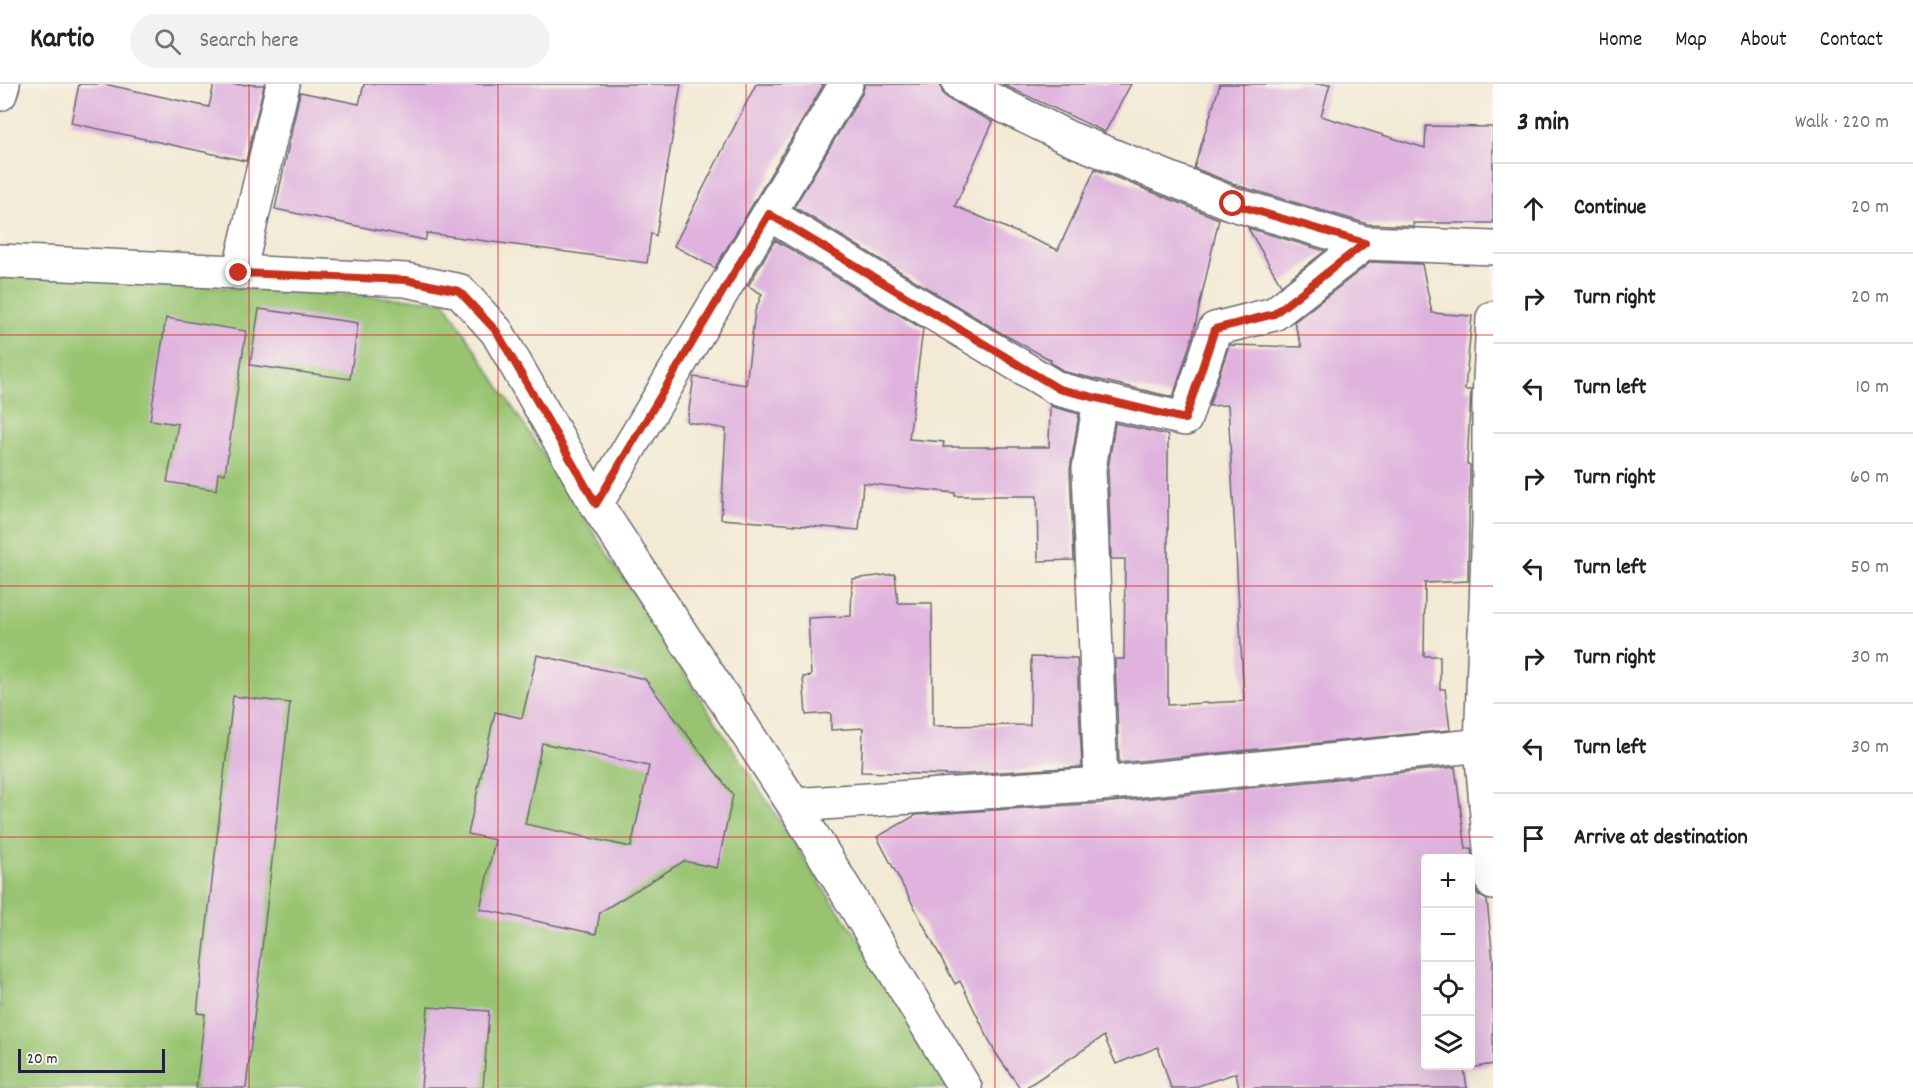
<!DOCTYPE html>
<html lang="en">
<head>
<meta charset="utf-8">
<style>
	:root { --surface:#fff; --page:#f2f2f2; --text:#202124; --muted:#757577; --line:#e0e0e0 }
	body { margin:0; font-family:Dekko,sans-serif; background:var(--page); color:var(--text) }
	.controls { position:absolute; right:18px; bottom:18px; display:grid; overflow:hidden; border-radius:6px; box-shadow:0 6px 24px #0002 }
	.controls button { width:54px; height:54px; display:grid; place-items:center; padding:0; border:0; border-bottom:2px solid var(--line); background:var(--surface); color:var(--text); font:30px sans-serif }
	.scale { position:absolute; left:18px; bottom:15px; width:147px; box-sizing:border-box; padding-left:6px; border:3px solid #22223b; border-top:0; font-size:16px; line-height:21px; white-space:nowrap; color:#22223b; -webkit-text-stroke:4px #f7f3e8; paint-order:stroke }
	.stop { position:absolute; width:18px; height:18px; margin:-14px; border:4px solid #c8321e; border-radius:50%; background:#fff }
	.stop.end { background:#c8321e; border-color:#fff; box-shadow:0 2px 6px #0008 }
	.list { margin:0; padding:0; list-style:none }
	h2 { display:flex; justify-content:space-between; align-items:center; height:78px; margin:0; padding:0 24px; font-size:26px }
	h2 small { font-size:20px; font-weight:400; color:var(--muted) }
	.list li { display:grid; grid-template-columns:39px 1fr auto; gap:18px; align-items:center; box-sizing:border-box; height:90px; padding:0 24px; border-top:2px solid var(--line) }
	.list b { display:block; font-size:22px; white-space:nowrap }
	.list em { font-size:20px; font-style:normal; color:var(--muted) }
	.icon { flex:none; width:33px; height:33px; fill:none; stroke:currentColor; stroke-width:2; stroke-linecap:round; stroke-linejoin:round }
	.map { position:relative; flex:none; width:1493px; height:1004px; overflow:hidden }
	header { display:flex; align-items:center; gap:36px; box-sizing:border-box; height:84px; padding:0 30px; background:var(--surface); border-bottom:2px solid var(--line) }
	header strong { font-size:28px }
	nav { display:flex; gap:33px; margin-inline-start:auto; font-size:21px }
	.search { width:420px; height:54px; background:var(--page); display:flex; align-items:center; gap:15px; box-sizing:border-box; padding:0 21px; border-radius:33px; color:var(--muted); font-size:22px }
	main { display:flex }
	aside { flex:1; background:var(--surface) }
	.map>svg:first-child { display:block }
</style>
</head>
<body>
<header>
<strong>Kartio</strong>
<div class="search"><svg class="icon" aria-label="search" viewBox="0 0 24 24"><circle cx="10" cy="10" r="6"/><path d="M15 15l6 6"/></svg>Search here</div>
<nav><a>Home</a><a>Map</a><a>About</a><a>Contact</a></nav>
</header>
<main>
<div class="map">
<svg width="1493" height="1004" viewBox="0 0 1493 1004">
	<rect width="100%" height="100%" fill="#f7f3e8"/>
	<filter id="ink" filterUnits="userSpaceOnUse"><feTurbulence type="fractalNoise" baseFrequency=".0167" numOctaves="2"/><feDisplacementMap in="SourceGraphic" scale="12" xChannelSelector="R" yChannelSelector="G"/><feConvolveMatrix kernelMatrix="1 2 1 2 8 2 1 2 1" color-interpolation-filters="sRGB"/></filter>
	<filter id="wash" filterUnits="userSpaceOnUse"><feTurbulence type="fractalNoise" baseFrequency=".008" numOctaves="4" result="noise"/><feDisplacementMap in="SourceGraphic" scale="24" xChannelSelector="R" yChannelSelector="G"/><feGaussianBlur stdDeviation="1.35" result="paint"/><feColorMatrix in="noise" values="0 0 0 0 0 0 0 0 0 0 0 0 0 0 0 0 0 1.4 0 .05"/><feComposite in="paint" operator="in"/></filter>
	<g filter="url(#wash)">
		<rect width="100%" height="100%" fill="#f3ead5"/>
		<polygon fill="#98c471" stroke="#5d7356" stroke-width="1.5" points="0,189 444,217 827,810 890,899 954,1004 0,1004"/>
		<g id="blocks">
			<g fill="#dfb3de" fill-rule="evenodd">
				<polygon points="79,0 104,0 209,23 214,0 264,1 246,77 71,39"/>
				<polygon points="364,0 681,0 656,152 651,149 647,179 427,149 425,156 275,125 300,8 359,20"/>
				<polygon points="756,0 824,0 715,184 674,162"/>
				<polygon points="865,0 940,0 943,10 950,16 993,38 955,122 1058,166 1095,85 1219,135 1193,251 1173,313 1065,288 1051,279 1051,276 1003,250 794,123 862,10"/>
				<polygon points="1002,0 1131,0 1105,48"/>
				<polygon points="1220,0 1330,0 1321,32 1425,64 1426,42 1493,43 1493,139 1413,139 1414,142 1368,140 1239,102 1194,84"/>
				<polygon points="1248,144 1325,167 1281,201"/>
				<polygon points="775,156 923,245 909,355 944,358 943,363 1049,363 1050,322 1079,330 1070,386 1074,476 1038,477 1037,412 955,412 955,409 863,399 859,446 721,435 726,345 687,338 694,293 746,301 755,227 762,210 748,202"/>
				<polygon points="1371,178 1422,180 1432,229 1472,232 1465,306 1471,306 1467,380 1470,381 1468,497 1425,499 1424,572 1440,572 1440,605 1445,605 1450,646 1119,679 1115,575 1124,575 1125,475 1111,475 1108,386 1115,339 1168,351 1168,621 1244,617 1228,321 1209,322 1229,261 1302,263 1294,238"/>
				<polygon points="259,225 358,239 350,295 250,281"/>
				<polygon points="166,234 246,247 225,390 218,389 216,406 167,398 178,340 150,336"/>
				<polygon points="895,490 898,519 932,519 933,642 1030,641 1031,573 1077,574 1082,683 953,691 861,688 863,644 831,646 831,629 806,631 803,593 811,592 808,534 851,532 852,495"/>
				<path d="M 537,571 L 645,595 L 733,711 L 717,784 L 684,777 L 600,828 L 596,850 L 480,825 L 495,756 L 468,750 L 495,628 L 522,634 ZM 542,659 L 649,682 L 631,763 L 525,740 Z"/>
				<polygon points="233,612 290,619 246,1004 196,1004 205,930 197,929"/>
				<path d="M 1455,683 L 1466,765 L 1471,764 L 1474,801 L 1477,810 L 1487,816 L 1493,876 L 1493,980 L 1464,985 L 1467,1004 L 1239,1004 L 1236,989 L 1192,1004 L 1171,1004 L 1158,963 L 1116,980 L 1104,952 L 1025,1004 L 1020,1004 L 995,968 L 960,897 L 955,900 L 877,753 L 916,731 L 1102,719 ZM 1425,774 L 1470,774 L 1470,981 L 1425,981 Z"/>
				<polygon points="428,923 489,927 483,1004 421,1004"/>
			</g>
		</g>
	</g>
	<g filter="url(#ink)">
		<use href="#blocks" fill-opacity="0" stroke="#6b6871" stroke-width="1.5"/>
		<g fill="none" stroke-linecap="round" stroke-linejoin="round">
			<g stroke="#6b6871" stroke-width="36">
				<g id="minor">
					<polyline points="959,0 1069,54 1233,120 1365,159 1493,164"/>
					<polyline points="0,10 3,0"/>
					<polyline points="769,130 1058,305 1100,316 1089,385 1101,700"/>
					<polyline points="0,177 406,196 460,207 497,248 596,420 794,721 965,1004"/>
					<polyline points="239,189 283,0"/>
					<polyline points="1493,234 1489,317 1489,438 1481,663 1493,799"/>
					<polyline points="1100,316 1185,335 1215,245 1274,230 1365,159"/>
					<polyline points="596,420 846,0"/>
					<polyline points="794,721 1101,700 1493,660"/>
				</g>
			</g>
			<use href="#minor" stroke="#fff" stroke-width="33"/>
		</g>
	</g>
	<g fill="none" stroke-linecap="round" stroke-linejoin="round" filter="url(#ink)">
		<polyline stroke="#c8321e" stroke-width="8" points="239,189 406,196 459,207 497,248 596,420 769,130 1059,305 1185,335 1215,245 1274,230 1365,159 1233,120"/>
	</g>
	<path fill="none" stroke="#d62828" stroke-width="1.5" stroke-opacity="0.55" d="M 249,0 L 249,1004M 498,0 L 498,1004M 746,0 L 746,1004M 995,0 L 995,1004M 1244,0 L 1244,1004M 0,251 L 1493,251M 0,502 L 1493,502M 0,753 L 1493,753"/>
</svg>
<div class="controls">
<button>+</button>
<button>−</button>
<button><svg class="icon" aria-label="locate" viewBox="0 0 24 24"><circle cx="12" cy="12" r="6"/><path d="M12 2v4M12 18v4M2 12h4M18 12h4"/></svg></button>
<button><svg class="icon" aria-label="layers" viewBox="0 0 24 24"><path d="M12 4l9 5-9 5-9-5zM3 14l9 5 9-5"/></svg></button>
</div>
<div class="scale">20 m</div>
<div class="stop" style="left:1233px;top:120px"></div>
<div class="stop end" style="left:239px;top:189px"></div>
</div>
<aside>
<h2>3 min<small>Walk · 220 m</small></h2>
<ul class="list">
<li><svg class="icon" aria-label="ahead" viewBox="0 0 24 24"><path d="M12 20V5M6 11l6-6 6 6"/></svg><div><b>Continue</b></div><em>20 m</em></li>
<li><svg class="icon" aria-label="right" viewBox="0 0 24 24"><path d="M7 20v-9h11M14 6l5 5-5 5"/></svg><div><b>Turn right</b></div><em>20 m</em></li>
<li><svg class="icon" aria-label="left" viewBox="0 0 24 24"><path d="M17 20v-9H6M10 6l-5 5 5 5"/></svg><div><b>Turn left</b></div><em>10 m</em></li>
<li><svg class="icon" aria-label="right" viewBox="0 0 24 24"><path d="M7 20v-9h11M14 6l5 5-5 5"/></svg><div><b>Turn right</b></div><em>60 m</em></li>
<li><svg class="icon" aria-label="left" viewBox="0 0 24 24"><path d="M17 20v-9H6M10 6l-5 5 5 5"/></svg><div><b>Turn left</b></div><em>50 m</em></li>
<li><svg class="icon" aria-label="right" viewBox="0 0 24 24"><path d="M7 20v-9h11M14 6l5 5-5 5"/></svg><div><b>Turn right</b></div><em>30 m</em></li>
<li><svg class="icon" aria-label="left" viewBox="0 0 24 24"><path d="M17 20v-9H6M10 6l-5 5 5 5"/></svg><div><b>Turn left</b></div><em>30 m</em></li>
<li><svg class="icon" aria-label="arrive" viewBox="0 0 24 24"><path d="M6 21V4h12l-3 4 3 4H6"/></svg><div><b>Arrive at destination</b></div></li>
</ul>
</aside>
</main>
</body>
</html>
